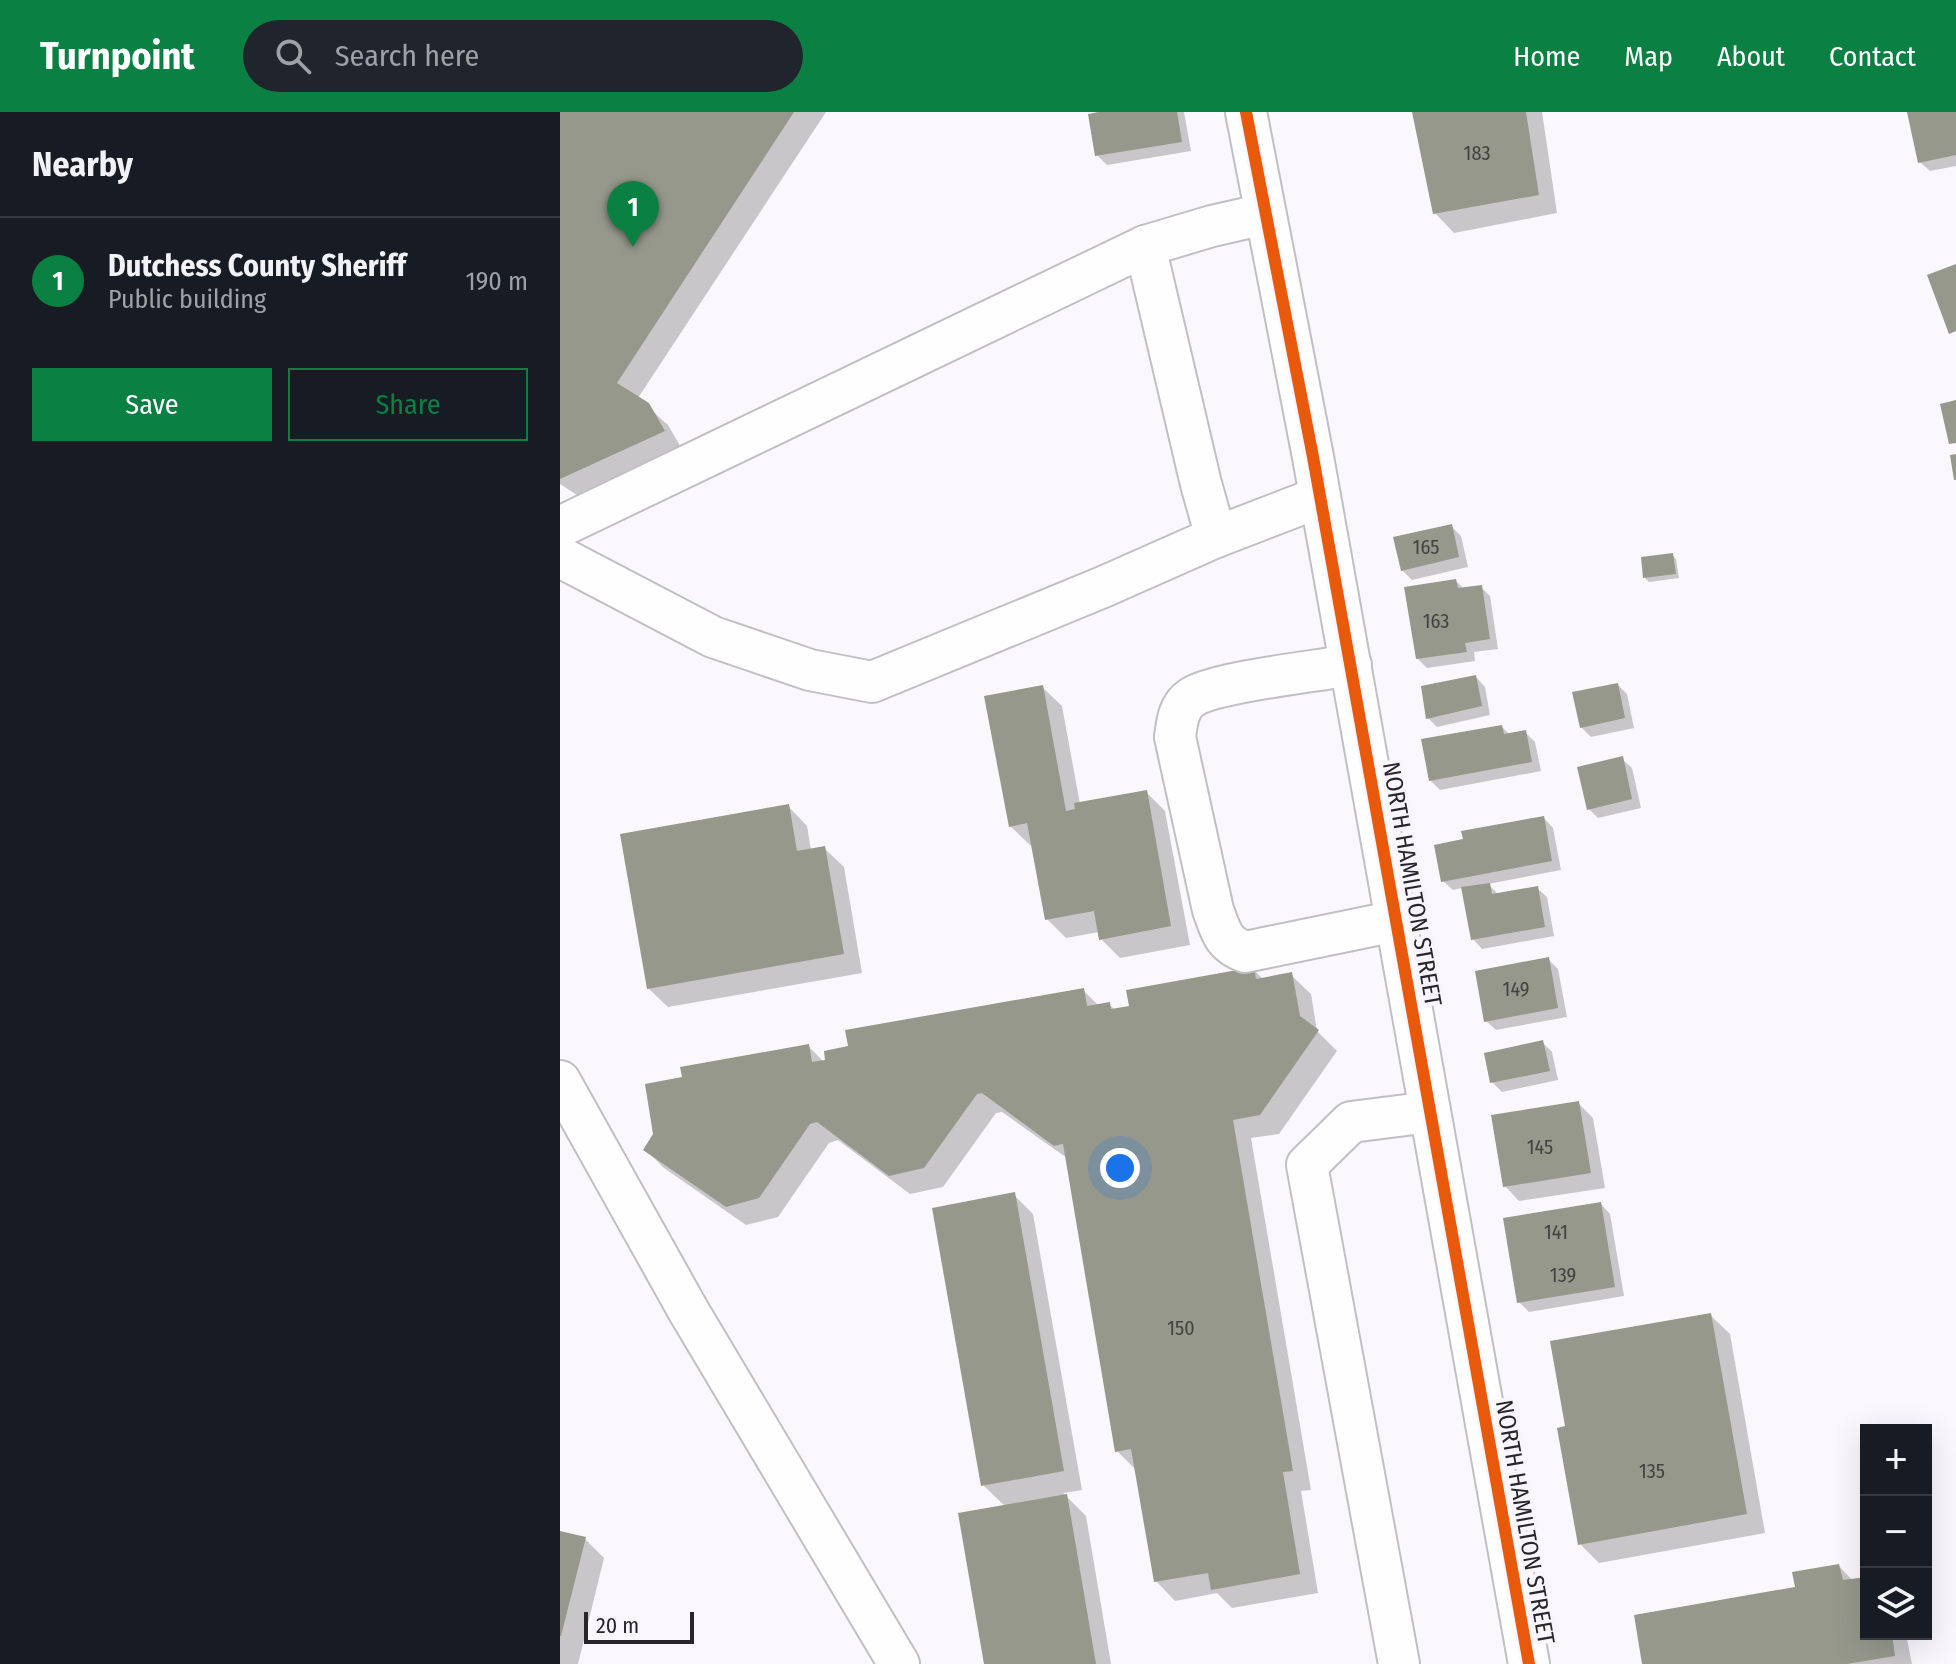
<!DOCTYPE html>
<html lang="en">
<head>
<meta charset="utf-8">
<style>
	:root { --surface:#171b24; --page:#20242c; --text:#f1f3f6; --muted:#9ea1a6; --line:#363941; --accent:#0b8043 }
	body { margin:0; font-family:"Fira Sans Condensed",sans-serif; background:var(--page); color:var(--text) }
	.controls { position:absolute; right:24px; bottom:24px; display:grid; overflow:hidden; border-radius:0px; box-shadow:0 8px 32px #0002 }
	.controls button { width:72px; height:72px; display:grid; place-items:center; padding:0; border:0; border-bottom:2px solid var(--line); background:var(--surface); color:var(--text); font:40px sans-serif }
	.scale { position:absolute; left:24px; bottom:20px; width:110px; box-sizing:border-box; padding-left:8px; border:4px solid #28262a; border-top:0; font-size:22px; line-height:28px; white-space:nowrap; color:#28262a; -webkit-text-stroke:6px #faf6fe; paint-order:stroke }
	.you { position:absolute; left:560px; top:1056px; width:28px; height:28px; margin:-20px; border:6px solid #fff; border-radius:50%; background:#1a73e8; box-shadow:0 0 0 12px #1a73e833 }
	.badge { display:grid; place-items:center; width:52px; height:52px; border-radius:50%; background:var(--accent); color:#fff; font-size:26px; font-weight:700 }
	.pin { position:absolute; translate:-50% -66px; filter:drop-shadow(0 2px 4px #0008) }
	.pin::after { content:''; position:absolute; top:42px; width:28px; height:24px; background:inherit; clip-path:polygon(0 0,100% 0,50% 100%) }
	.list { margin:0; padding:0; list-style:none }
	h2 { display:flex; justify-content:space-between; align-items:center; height:104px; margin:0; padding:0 32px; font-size:34px }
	h2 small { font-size:26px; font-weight:400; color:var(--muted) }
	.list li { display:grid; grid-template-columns:52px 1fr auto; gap:24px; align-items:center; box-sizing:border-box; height:128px; padding:0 32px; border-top:2px solid var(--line) }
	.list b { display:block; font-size:30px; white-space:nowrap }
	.list p { margin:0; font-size:26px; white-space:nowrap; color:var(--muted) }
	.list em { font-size:26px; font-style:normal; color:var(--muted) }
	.actions { display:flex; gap:16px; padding:24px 32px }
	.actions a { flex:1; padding:18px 0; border:2px solid var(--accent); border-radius:0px; text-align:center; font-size:28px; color:var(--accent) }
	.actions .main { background:var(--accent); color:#fff }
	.icon { flex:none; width:44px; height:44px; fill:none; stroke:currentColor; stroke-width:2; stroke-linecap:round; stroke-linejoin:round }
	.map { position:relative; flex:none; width:1396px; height:1552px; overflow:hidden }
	header { display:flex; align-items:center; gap:48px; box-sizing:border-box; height:112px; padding:0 40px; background:var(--accent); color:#fff }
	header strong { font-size:38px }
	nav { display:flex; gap:44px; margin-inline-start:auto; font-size:28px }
	.search { width:560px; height:72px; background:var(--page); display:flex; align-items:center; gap:20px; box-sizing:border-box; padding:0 28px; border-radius:44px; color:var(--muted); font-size:30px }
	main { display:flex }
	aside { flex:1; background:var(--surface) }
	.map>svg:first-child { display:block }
</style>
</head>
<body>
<header>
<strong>Turnpoint</strong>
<div class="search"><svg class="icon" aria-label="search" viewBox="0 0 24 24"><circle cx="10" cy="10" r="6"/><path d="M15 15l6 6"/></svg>Search here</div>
<nav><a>Home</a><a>Map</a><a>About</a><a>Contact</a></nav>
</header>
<main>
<aside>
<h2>Nearby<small></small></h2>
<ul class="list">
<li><span class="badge">1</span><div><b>Dutchess County Sheriff</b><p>Public building</p></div><em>190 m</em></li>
</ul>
<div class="actions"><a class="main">Save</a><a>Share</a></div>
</aside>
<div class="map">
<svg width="1396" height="1552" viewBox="0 0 1396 1552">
	<rect width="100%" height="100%" fill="#faf8fc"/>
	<g fill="#0003">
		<polygon points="0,0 266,0 78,286 108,313 123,339 20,385 0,372"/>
		<polygon points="535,0 624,0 631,39 547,53 537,43 538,3"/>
		<polygon points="854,0 982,0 997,101 894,121 875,101"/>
		<polygon points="1349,0 1396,0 1396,54 1370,59 1360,50"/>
		<polygon points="891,414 901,424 908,455 852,468 842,458"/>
		<polygon points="1112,443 1116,447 1119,466 1089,470 1085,466"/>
		<polygon points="896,469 904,477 921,475 930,484 938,537 914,540 915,549 867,556 857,546"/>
		<polygon points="916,565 925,575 930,603 877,615 868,606"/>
		<polygon points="1058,573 1067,582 1074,616 1031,625 1021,615"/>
		<polygon points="482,575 502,594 520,692 586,680 605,699 630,833 560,846 541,827 539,820 506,826 487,807 473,733 470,733 450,714"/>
		<polygon points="942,615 950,623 965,620 975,630 981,659 880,678 870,668"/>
		<polygon points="1062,647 1072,656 1081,696 1038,706 1029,697"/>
		<polygon points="228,694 247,714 251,738 264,736 284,755 302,861 108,895 88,876"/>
		<polygon points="984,706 993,716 1001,758 928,772 939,783 977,776 987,785 994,824 922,837 913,827 903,776 893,778 883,769"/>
		<polygon points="988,847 998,857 1007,905 936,918 926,909"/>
		<polygon points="693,857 704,868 731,863 751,882 757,919 777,939 719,1022 691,1026 751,1378 741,1379 758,1481 672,1496 657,1481 615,1489 596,1469 577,1359 557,1339 507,1046 442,1000 436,1001 383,1075 350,1082 278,1028 269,1031 218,1105 186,1113 104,1056 85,1037 124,967 248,934 264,950 523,878 539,894 549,892 556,899"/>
		<polygon points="982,930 992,940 998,968 942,980 932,970"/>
		<polygon points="1019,992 1033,1006 1045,1076 959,1089 945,1074"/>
		<polygon points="454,1083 473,1102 522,1378 503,1381 526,1404 551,1552 426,1552 446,1395 423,1373"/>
		<polygon points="1041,1092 1050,1102 1064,1184 969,1200 959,1190"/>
		<polygon points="1150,1203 1170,1222 1205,1421 1039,1451 1020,1432 1007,1316"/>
		<polygon points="0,1421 25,1427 44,1446 18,1552 0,1552"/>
		<polygon points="1279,1454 1293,1469 1306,1467 1306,1522 1346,1522 1352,1552 1084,1552"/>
	</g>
	<g fill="#95988b">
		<polygon points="0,0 234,0 57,271 89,291 105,319 0,367"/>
		<polygon points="540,0 617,0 622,30 535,44 528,2"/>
		<polygon points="852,0 966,0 979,83 873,102"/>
		<polygon points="1347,0 1396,0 1396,43 1358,51"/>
		<polygon points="1396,152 1396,219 1389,222 1367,163"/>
		<polygon points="1396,288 1396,331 1389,332 1380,292"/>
		<polygon points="1396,342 1396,368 1394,368 1390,343"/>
		<polygon points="892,412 899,445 841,459 833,425"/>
		<polygon points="1113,441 1116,462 1083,466 1081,445"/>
		<polygon points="896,467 898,476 922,473 930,527 905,531 907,540 856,547 844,475"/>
		<polygon points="916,563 922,594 866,607 861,574"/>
		<polygon points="1058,571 1065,606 1020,616 1012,580"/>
		<polygon points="483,573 506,699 515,697 514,691 587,678 611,814 539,828 534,799 485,808 467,711 449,715 424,584"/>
		<polygon points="942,613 944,622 966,618 972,650 869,669 861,627"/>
		<polygon points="1063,644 1072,687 1027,698 1017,655"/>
		<polygon points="229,692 237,739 265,734 284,842 87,877 60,722"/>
		<polygon points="984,704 992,749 881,770 874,733 903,727 901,719"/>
		<polygon points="930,771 932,782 978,774 985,815 911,828 901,775"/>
		<polygon points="989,845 998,896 924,910 915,859"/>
		<polygon points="694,855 696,867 732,860 740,904 759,918 700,1003 673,1008 733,1359 723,1360 740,1462 651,1478 648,1461 594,1470 571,1337 555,1340 503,1032 494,1034 422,981 417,982 364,1056 329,1064 257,1010 250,1012 199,1086 166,1095 83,1038 93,1022 85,972 122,965 120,955 249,932 252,950 265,948 264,939 288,934 285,918 524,876 527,894 550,890 551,897 569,894 566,878"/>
		<polygon points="983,928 990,959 930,971 924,941"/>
		<polygon points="1019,989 1031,1061 943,1075 931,1003"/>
		<polygon points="455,1080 504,1359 421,1374 372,1096"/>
		<polygon points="1041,1090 1055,1175 957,1191 943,1106"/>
		<polygon points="1151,1201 1187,1402 1018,1433 997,1316 1005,1314 990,1229"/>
		<polygon points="507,1382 536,1552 424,1552 398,1401"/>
		<polygon points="0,1419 26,1425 1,1524 0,1524"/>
		<polygon points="1279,1452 1283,1468 1306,1465 1306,1522 1332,1522 1335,1544 1287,1552 1082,1552 1074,1503 1235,1475 1232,1460"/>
	</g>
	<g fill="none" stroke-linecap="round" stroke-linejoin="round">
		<g stroke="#c1bfc3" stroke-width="44">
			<g id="minor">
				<polyline points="686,0 753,345 969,1552"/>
				<polyline points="585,134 652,114 705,102"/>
				<polyline points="0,415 585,134 641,372 656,425"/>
				<polyline points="0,445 153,525 250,558 312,570 543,475 656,425 760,385"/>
				<path d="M 791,553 C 758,559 653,570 631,586 C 618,595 617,611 615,625 L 653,798 C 661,819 662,831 685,840 L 836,809"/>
				<polyline points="0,969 128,1198 339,1552"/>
				<polyline points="839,1552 747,1053 791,1010 870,1000"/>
			</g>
		</g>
		<use href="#minor" stroke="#fefeff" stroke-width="40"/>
		<g stroke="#faf6fe" stroke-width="17">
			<polyline id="cycleway" points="686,0 753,345 969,1552"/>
		</g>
		<use href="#cycleway" stroke="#e8590c" stroke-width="12"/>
	</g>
	<g text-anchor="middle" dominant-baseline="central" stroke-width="8" stroke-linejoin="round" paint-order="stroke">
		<g font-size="20" fill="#434242">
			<text x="917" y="41">183</text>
			<text x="866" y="435">165</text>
			<text x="876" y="509">163</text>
			<text x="956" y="877">149</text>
			<text x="980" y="1035">145</text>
			<text x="996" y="1120">141</text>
			<text x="1003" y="1163">139</text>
			<text x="621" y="1216">150</text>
			<text x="1092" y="1359">135</text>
		</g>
		<g font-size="24" fill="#28262a" stroke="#faf6fe">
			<text transform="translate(852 772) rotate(80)">NORTH HAMILTON STREET</text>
			<text transform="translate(965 1410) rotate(80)">NORTH HAMILTON STREET</text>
		</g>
	</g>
</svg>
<div class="controls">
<button>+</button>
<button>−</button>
<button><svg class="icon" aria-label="layers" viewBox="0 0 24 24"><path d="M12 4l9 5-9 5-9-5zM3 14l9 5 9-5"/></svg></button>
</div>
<div class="scale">20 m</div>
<div class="you"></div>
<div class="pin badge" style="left:73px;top:135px">1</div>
</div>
</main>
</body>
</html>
